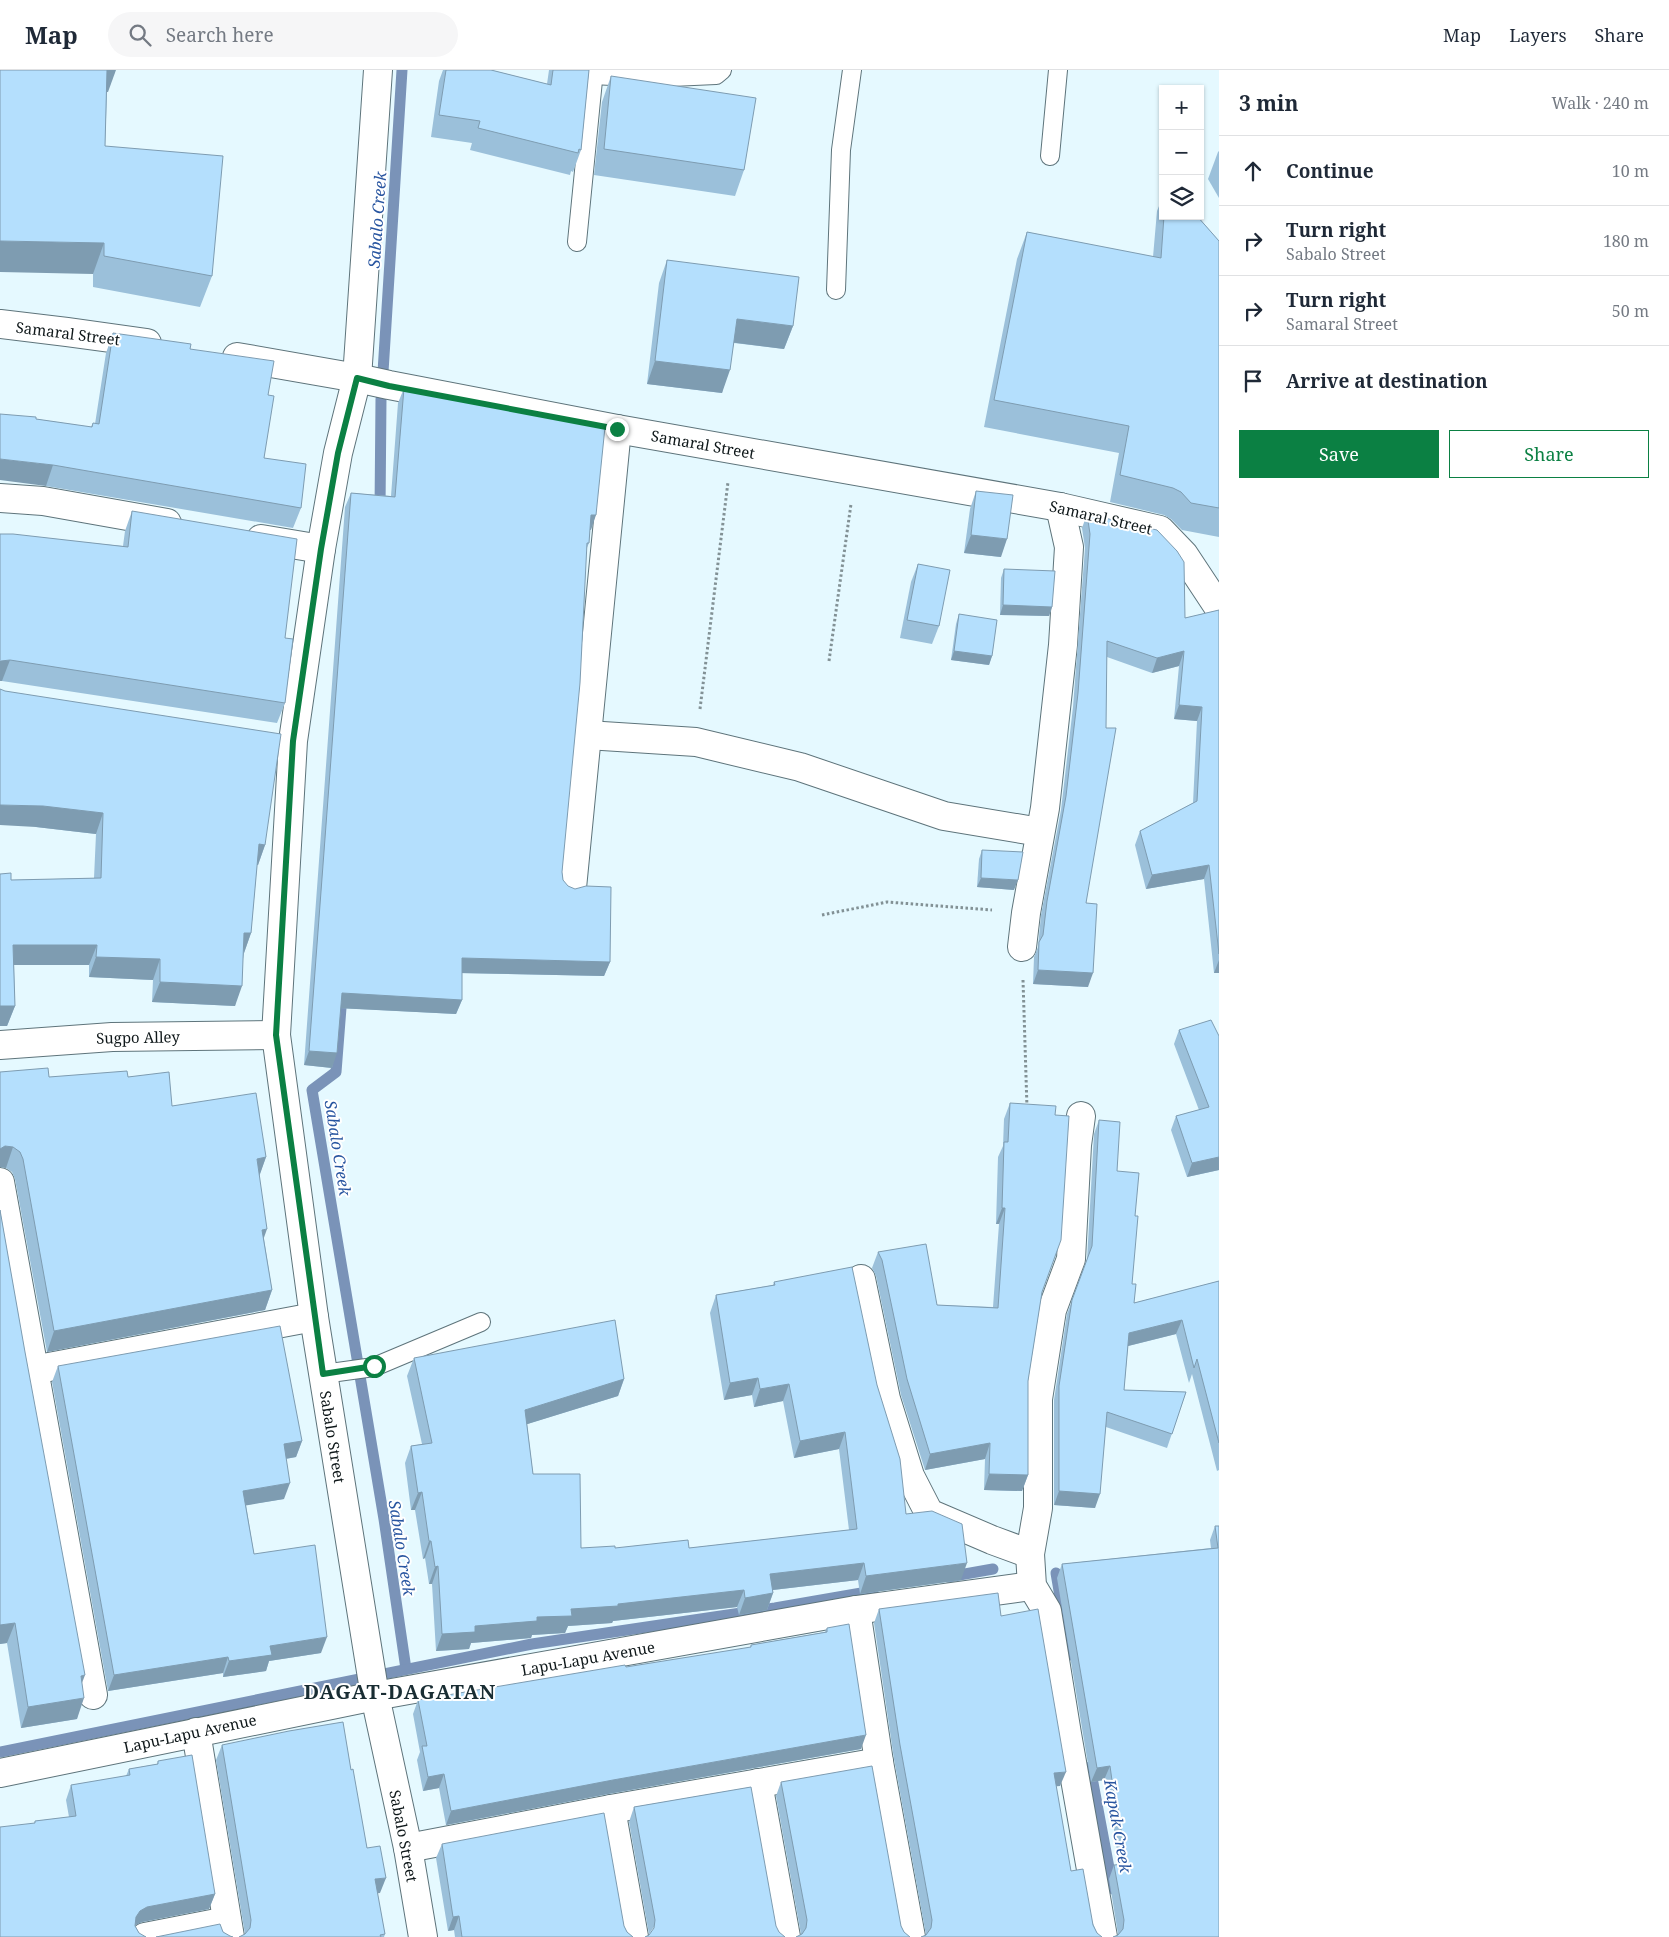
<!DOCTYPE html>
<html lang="en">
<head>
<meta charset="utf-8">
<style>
	:root { --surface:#fff; --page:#f6f6f7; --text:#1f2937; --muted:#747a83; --line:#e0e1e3; --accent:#0b8043 }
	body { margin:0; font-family:"Noto Serif",serif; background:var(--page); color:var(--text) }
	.controls { position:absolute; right:15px; top:15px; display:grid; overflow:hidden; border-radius:0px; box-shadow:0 1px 4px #0004 }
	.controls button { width:45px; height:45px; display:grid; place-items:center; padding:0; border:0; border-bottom:1px solid var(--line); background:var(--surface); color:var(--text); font:25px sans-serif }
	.stop { position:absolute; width:15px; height:15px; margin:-11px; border:4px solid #0b8043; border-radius:50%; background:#fff }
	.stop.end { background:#0b8043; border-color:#fff; box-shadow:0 1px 5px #0008 }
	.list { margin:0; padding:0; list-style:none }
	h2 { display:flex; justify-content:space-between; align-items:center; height:65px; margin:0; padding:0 20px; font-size:21px }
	h2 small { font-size:16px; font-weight:400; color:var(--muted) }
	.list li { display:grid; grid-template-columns:32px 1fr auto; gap:15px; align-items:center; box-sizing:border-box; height:70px; padding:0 20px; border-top:1px solid var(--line) }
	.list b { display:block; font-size:19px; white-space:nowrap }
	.list p { margin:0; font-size:16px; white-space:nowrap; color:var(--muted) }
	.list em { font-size:16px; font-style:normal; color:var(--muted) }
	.actions { display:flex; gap:10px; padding:15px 20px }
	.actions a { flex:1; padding:11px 0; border:1px solid var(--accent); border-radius:0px; text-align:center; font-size:18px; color:var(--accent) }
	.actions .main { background:var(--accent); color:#fff }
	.icon { flex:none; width:28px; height:28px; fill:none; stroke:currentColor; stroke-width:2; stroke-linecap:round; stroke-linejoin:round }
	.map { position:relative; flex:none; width:1219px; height:1867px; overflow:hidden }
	header { display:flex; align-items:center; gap:30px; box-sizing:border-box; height:70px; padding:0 25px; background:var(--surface); border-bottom:1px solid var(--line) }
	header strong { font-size:24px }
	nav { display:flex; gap:28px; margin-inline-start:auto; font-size:18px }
	.search { width:350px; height:45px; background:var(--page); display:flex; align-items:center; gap:12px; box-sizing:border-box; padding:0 18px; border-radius:28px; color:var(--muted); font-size:19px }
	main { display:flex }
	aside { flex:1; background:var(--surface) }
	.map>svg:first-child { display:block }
</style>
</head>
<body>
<header>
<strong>Map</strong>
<div class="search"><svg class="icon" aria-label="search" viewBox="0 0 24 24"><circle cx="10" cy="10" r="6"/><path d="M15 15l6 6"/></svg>Search here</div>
<nav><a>Map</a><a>Layers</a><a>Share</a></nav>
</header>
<main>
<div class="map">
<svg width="1219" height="1867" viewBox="0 0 1219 1867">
	<rect width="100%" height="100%" fill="#e5f9ff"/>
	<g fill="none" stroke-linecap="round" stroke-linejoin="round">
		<g stroke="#7a93b8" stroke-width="11">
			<polyline points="383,302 402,0"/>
			<polyline points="380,440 381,329"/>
			<polyline points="342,925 336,1002 312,1020 384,1449 406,1599"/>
			<polyline points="1056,1503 1070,1585"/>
			<polyline points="948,1507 993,1499"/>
			<polyline points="0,1682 532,1574 775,1538 873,1521"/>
			<polyline points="1090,1697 1113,1819"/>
		</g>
		<g stroke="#5e747b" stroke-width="20">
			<g id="lane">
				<polyline points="593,5 649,8 716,5 722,0"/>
				<polyline points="1050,86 1058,0"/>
				<polyline points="577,172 594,0"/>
				<polyline points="836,220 841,80 852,0"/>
				<polyline points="323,1304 374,1297 481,1252"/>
			</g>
		</g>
		<g stroke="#5e747b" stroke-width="30">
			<g id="street">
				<polyline points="0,254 67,262 147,273"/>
				<polyline points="237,287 357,308 389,315 617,359 1060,437 1160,460 1184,485 1219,538"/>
				<polyline points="0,428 43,431 167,453"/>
				<polyline points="261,469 321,479"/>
				<polyline points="587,665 696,672 800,697 944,746 1040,762"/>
				<polyline points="572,818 617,359"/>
				<polyline points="1022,877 1026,843 1045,738 1063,575 1069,477 1060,437"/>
				<polyline points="0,975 112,967 276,965"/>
				<polyline points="1081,1046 1077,1075 1071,1189 1052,1240 1038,1329 1038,1438 1030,1484 1032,1516 1047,1541 1067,1664 1103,1867"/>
				<polyline points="0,1112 93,1625"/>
				<polyline points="861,1209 886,1329 910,1406 929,1443 992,1470 1030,1484"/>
				<polyline points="33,1300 314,1247"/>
				<polyline points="856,1540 879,1692 911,1867"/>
				<polyline points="375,1626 856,1540 1032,1516"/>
				<polyline points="196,1662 230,1867"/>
				<polyline points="758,1713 786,1867"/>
				<polyline points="611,1739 634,1867"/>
				<polyline points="408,1778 611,1739 879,1692"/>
				<polyline points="145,1867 227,1851"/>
			</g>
		</g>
		<g stroke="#5e747b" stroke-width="30">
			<g id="secondary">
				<polyline points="378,0 357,308 338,383 321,479 293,671 276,965 314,1247 375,1626 408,1778 423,1867"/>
				<polyline points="0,1703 375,1626"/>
			</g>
		</g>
		<g stroke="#829195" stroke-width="3" stroke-dasharray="2.5 2.5" stroke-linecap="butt">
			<polyline points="829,591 851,434"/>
			<polyline points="700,639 728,412"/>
			<polyline points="822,845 887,832 992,840"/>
			<polyline points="1023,910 1027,1038"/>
		</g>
		<use href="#lane" stroke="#fff" stroke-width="18"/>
		<use href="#street" stroke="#fff" stroke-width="28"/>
		<use href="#secondary" stroke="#fff" stroke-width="28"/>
	</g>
	<g fill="#9bc0da">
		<polygon points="0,0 108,22 107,22 105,76 212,206 200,237 93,217 93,204"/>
		<polygon points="443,0 491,0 547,14 549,0 589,0 581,80 573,102 571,101 570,105 470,80 472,73 431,67 439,11"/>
		<polygon points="611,6 744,100 735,126 594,105 602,32"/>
		<polygon points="1219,81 1219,128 1208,109 1218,82"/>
		<polygon points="1163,126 1163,146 1197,146 1219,171 1219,467 1182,460 1171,449 1164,445 1110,432 1119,383 984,357 1017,189 1027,162 1153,187 1157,141"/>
		<polygon points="667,190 793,256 784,279 734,273 722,323 647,314 659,213"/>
		<polygon points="113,263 190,279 268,325 264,388 301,438 293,458 46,416 36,349 91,357 93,353 95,354 106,283"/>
		<polygon points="404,318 591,460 590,459 589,473 586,480 562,802 563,810 610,892 604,906 462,903 462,930 456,944 340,938 332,998 304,995 345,437 351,423 391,426 398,333"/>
		<polygon points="976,421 1001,487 964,483 970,439"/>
		<polygon points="132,441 285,568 285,633 277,653 2,611 0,464 123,476 125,461"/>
		<polygon points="1087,444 1185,548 1219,540 1219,903 1214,903 1204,809 1146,819 1135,775 1140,761 1193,733 1197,651 1174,649 1179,596 1152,603 1107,587 1086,833 1088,917 1033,914 1034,887 1038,877 1041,845 1061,740 1073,637 1085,478 1082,458"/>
		<polygon points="918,494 939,556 932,574 900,568 911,512"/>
		<polygon points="1004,499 1052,537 1049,546 1000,545 1001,508"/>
		<polygon points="959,544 992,586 989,595 951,590 956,554"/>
		<polygon points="0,619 265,775 258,795 257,795 251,863 244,883 235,936 152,932 153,910 89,907 89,895 14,895 15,936 7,956 11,810 94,808 96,764 36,757"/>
		<polygon points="982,780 1014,820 977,817 979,789"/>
		<polygon points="1179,960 1219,966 1219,1100 1187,1107 1171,1060 1176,1046 1199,1040 1174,974"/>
		<polygon points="0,1002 49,1007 128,1007 172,1036 266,1087 259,1106 264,1169 272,1220 265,1240 47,1282 15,1109 12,1102 6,1098 0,1097"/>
		<polygon points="1010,1033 1042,1222 1028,1311 1028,1405 1022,1421 984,1420 985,1389 925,1400 901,1325 876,1206 872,1198 878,1182 937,1235 993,1237 999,1154 996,1154 998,1087 1003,1076 1004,1049"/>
		<polygon points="1099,1050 1117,1101 1135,1146 1132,1214 1134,1233 1219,1211 1219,1400 1217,1401 1192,1304 1189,1313 1176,1264 1128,1276 1124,1320 1186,1322 1167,1378 1106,1357 1095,1438 1054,1435 1054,1330 1067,1244 1087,1190 1094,1064"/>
		<polygon points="0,1140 82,1613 77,1649 21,1658 7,1573 0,1574"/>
		<polygon points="774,1212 877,1315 906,1444 961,1510 860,1524 858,1510 773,1520 773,1523 767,1540 739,1545 737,1537 613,1551 612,1553 568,1556 565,1563 532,1565 531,1568 471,1573 469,1579 436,1581 432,1514 429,1514 425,1488 423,1489 415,1440 411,1440 405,1393 411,1376 422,1374 407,1306 414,1288 624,1309 618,1326 527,1354 533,1404 581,1478 689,1478 849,1460 839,1379 794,1388 783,1331 754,1337 752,1325 724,1330 710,1243 716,1225 773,1215"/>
		<polygon points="58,1296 302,1371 296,1387 286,1389 284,1429 246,1435 254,1484 321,1583 269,1591 266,1601 223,1607 223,1603 108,1621 52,1312"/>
		<polygon points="1215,1456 1219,1456 1219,1867 1118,1865 1118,1864 1109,1809 1114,1795 1119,1795 1113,1752 1111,1753 1104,1710 1091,1712 1057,1508 1062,1494 1211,1478 1210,1470"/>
		<polygon points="879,1539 1001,1546 1060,1716 1056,1716 1071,1801 1097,1863 926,1865 894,1689 874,1553"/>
		<polygon points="827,1558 861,1679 608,1724 446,1755 439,1718 423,1721 417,1690 420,1682 413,1644 418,1630 750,1578 751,1575 825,1562"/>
		<polygon points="222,1675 351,1700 367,1778 380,1823 377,1823 385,1864 384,1867 239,1867 245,1864 216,1690"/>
		<polygon points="158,1691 215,1824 209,1839 142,1852 135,1855 139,1863 0,1867 35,1751 69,1747 66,1730 71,1715 126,1706 129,1699 157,1694"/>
		<polygon points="781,1712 901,1856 904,1862 801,1864 776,1726"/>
		<polygon points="751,1717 649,1864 629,1752 634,1737"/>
		<polygon points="442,1774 624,1856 627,1862 633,1867 455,1867 454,1860 448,1861 436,1788"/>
	</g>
	<g fill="#7e9cb1">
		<polygon points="104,0 116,0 108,22 96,23"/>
		<polygon points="0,171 104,173 93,204 0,202"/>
		<polygon points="737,249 793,256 784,279 729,272"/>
		<polygon points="655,291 730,300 722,323 647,314"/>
		<polygon points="0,389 53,395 46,416 0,410"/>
		<polygon points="591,445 596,445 591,460 586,459"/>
		<polygon points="971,465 1007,469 1001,487 964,483"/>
		<polygon points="1003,535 1052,537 1049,546 1000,545"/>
		<polygon points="954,581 992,586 989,595 951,590"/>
		<polygon points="1184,581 1179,596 1152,603 1157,588"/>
		<polygon points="10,590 2,611 0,611 0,592 1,591"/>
		<polygon points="1179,635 1202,637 1197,651 1174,649"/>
		<polygon points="0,735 43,736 103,743 96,764 36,757 0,755"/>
		<polygon points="259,774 265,775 258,795 251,794"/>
		<polygon points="1209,795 1204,809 1146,819 1152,805"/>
		<polygon points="981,808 1018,810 1014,820 977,817"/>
		<polygon points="244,863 251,863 244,883"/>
		<polygon points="13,875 97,875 89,895 6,895"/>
		<polygon points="96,887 160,889 153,910 89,907"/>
		<polygon points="462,888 610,892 604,906 457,903"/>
		<polygon points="1219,890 1219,903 1214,903"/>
		<polygon points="1038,900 1093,903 1088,917 1033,914"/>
		<polygon points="160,912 242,916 235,936 152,932"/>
		<polygon points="342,923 462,930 456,944 336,938"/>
		<polygon points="0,936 15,936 7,956 0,956"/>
		<polygon points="309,981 337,983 332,998 304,995"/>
		<polygon points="5,1076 13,1077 6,1098 0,1097 0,1079"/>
		<polygon points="266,1087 259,1107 257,1089"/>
		<polygon points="1219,1087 1219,1100 1187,1107 1192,1093"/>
		<polygon points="1002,1138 1005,1138 999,1154 996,1154"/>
		<polygon points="267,1159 260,1179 262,1160"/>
		<polygon points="272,1220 265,1240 47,1282 54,1261"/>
		<polygon points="1182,1250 1176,1264 1124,1277 1129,1263"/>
		<polygon points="758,1308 752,1325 724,1330 730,1313"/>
		<polygon points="624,1309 618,1326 518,1357 525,1340"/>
		<polygon points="789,1314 783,1331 754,1337 760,1319"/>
		<polygon points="845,1362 839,1379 794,1388 800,1371"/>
		<polygon points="302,1371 296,1387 278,1390 284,1374"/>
		<polygon points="990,1373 985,1389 925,1400 930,1384"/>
		<polygon points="989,1404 1028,1405 1022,1421 984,1420"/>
		<polygon points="290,1413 284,1429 237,1437 243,1421"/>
		<polygon points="1059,1421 1100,1424 1095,1438 1054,1435"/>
		<polygon points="422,1422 415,1440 411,1440 418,1423"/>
		<polygon points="429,1471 431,1471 425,1488 423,1489"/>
		<polygon points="864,1493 858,1510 764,1521 770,1504"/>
		<polygon points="967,1493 961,1510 860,1524 866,1506"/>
		<polygon points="438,1496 432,1514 429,1514 435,1497"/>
		<polygon points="744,1520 737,1537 613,1551 612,1553 568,1556 565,1563 532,1565 531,1568 471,1573 469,1579 436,1581 442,1564 475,1556 537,1547 571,1539"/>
		<polygon points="773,1523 767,1540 739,1545 745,1528"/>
		<polygon points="15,1553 7,1573 0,1574 0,1555"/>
		<polygon points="327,1567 321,1583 269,1591 266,1601 223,1607 229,1591 270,1576"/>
		<polygon points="228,1587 223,1603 108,1621 114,1605"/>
		<polygon points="85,1605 77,1626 81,1606"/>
		<polygon points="84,1628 77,1649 21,1658 28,1637"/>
		<polygon points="866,1665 861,1679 608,1724 446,1755 451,1741 613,1710"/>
		<polygon points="1110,1696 1104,1710 1091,1712 1097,1698"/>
		<polygon points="1066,1702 1060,1716 1048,1717 1054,1703"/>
		<polygon points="444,1704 439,1718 423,1721 428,1707"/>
		<polygon points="1118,1738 1113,1752 1111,1753 1116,1739"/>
		<polygon points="386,1808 380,1823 370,1824 375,1809"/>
		<polygon points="215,1824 209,1839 142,1852 134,1856 136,1847 140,1841 147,1837"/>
		<polygon points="459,1846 454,1860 448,1861 453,1847"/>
	</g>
	<g fill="#b4dffd" stroke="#7e9cb1">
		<polygon points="0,0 107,0 105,76 223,86 212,206 104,186 104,173 0,171"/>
		<polygon points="446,0 491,0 551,15 553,0 589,0 581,80 579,79 578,83 478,58 480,51 439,45"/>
		<polygon points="611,6 756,28 744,100 604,79"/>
		<polygon points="1164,146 1197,146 1219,171 1219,438 1191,433 1181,422 1173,418 1120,405 1129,356 994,330 1027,162 1161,188"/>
		<polygon points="667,190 799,207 793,256 737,249 730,300 655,291"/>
		<polygon points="113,263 191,274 190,279 274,291 268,325 274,326 264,388 306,394 301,438 53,395 0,389 0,344 36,347 36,349 92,357 93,353 99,354"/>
		<polygon points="404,318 605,357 596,445 591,445 589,473 587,473 580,613 562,802 563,810 568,816 575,819 586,816 611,817 610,892 462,888 462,930 342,923 337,983 309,981 351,423 395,427"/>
		<polygon points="976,421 1013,425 1007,469 971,465"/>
		<polygon points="132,441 297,469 285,568 293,569 285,633 10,590 1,591 0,592 0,464 13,464 128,477"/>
		<polygon points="1087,444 1157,460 1177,481 1184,492 1185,548 1219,540 1219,884 1209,795 1152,805 1140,761 1197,731 1202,637 1179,635 1184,581 1157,588 1107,571 1106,658 1116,658 1086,833 1097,834 1093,903 1038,900 1039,872 1043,865 1047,831 1066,726 1078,623 1090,464"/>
		<polygon points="918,494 950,500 939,556 907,550"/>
		<polygon points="1004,499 1055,501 1052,537 1003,535"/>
		<polygon points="959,544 997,550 992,586 954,581"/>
		<polygon points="0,619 5,621 281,664 265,775 259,774 251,863 244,863 242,916 160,912 160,889 96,887 97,875 13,875 15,936 0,936 0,804 11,803 11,810 101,808 103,743 43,736 0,735"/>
		<polygon points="982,780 1023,782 1018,810 981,808"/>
		<polygon points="1211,950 1219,966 1219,1087 1192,1093 1176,1046 1209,1037 1179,960"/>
		<polygon points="48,998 49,1007 127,1001 128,1007 169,1002 172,1036 256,1023 266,1087 257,1089 267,1159 262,1160 272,1220 54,1261 23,1089 20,1082 13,1077 5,1076 0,1079 0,1002"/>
		<polygon points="1010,1033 1056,1036 1055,1045 1069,1046 1061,1170 1042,1222 1028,1311 1028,1405 989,1404 990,1373 930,1384 907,1309 882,1190 878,1182 926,1174 937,1235 998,1238 1005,1138 1002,1138 1004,1072 1008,1072"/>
		<polygon points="1099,1050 1120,1052 1117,1101 1139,1103 1135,1146 1138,1146 1132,1214 1136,1214 1134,1233 1219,1211 1219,1373 1197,1289 1194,1298 1182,1250 1129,1263 1124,1320 1186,1322 1172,1364 1107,1342 1100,1424 1059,1421 1059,1316 1072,1230 1092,1176"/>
		<polygon points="0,1140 25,1282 85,1605 81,1606 84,1628 28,1637 15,1553 0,1555"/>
		<polygon points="852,1197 877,1315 900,1389 906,1444 932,1441 962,1454 967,1493 866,1506 864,1493 770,1504 773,1523 745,1528 744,1520 618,1534 618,1536 571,1539 572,1546 537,1547 537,1551 475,1556 475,1562 442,1564 438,1496 435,1497 431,1471 429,1471 422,1422 418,1423 411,1376 432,1373 414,1288 615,1250 624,1309 525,1340 533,1404 580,1404 581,1478 615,1476 615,1478 688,1470 689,1478 857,1459 845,1362 800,1371 789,1314 760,1319 758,1308 730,1313 716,1225 775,1215 774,1212"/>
		<polygon points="280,1256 302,1371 284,1374 290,1413 243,1421 254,1484 315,1475 327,1567 270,1576 272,1585 229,1591 228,1587 114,1605 58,1296"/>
		<polygon points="1215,1456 1219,1456 1219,1867 1113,1867 1118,1865 1123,1859 1124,1850 1114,1795 1126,1794 1118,1738 1116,1739 1110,1696 1097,1698 1062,1494 1218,1478"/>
		<polygon points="998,1523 1001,1546 1038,1539 1066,1702 1054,1703 1071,1801 1083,1799 1093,1855 1097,1863 1102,1867 921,1867 926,1865 931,1858 932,1850 900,1675 879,1539"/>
		<polygon points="849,1554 866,1665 613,1710 451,1741 444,1704 428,1707 422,1676 427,1676 418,1630 625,1595 626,1597 751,1577 751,1575 827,1562 827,1558"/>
		<polygon points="343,1652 351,1700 353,1699 367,1778 380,1776 386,1808 375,1809 385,1864 380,1865 381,1867 239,1867 245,1864 250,1858 251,1850 222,1675 289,1661"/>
		<polygon points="192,1685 215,1824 147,1837 140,1841 136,1847 135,1856 139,1863 146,1867 0,1867 0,1757 35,1753 35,1751 76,1746 71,1715 130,1705 129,1699 158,1694 158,1691"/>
		<polygon points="872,1696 901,1856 904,1862 910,1867 796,1867 802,1864 806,1858 807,1850 781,1712"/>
		<polygon points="751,1717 776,1856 779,1862 785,1867 645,1867 649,1865 654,1858 655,1850 634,1737"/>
		<polygon points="604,1743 624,1856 627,1862 633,1867 462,1867 459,1846 453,1847 442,1774"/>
		<polygon points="220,1854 223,1862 230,1866 233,1867 156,1867"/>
	</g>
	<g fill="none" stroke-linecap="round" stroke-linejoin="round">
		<polyline stroke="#0b8043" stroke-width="6" points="374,1296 323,1304 276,965 293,671 321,479 338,383 357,308 389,316 617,359"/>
	</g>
	<g text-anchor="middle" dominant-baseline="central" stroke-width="4" stroke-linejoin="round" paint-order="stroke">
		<g font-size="15" fill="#0e1719" stroke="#fff">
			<text transform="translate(68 263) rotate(7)">Samaral Street</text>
			<text transform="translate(703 374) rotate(10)">Samaral Street</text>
			<text transform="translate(1101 447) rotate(13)">Samaral Street</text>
			<text transform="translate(138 967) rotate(-1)">Sugpo Alley</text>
			<text transform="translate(333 1367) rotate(81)">Sabalo Street</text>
			<text transform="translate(588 1588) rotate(-10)">Lapu-Lapu Avenue</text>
			<text transform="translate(190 1663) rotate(-12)">Lapu-Lapu Avenue</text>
			<text transform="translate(404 1766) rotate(79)">Sabalo Street</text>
		</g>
		<g font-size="16" font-style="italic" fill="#2855a0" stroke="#fff">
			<text transform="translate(377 150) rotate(-86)">Sabalo Creek</text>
			<text transform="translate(338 1078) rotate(81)">Sabalo Creek</text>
			<text transform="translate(402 1478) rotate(81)">Sabalo Creek</text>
			<text transform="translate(1118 1756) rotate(80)">Kapak Creek</text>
		</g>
		<g font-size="20" font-weight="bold" letter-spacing="1" fill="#192d33" stroke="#fff">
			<text x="400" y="1621">DAGAT-DAGATAN</text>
		</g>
	</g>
</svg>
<div class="controls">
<button>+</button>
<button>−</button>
<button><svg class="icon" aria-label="layers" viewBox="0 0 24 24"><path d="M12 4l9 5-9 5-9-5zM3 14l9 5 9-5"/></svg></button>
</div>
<div class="stop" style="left:374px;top:1296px"></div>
<div class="stop end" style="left:617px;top:359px"></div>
</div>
<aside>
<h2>3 min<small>Walk · 240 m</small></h2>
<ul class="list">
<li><svg class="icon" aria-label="ahead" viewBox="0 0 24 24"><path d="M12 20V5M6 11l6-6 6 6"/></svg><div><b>Continue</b></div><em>10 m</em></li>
<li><svg class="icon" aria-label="right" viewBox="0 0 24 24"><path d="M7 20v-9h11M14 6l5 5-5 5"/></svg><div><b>Turn right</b><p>Sabalo Street</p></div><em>180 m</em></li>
<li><svg class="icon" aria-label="right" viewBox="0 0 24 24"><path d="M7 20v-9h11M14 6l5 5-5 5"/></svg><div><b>Turn right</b><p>Samaral Street</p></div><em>50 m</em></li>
<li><svg class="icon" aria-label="arrive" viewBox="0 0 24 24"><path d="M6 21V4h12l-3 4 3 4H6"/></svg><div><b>Arrive at destination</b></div></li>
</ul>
<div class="actions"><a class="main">Save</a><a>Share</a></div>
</aside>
</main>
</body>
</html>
